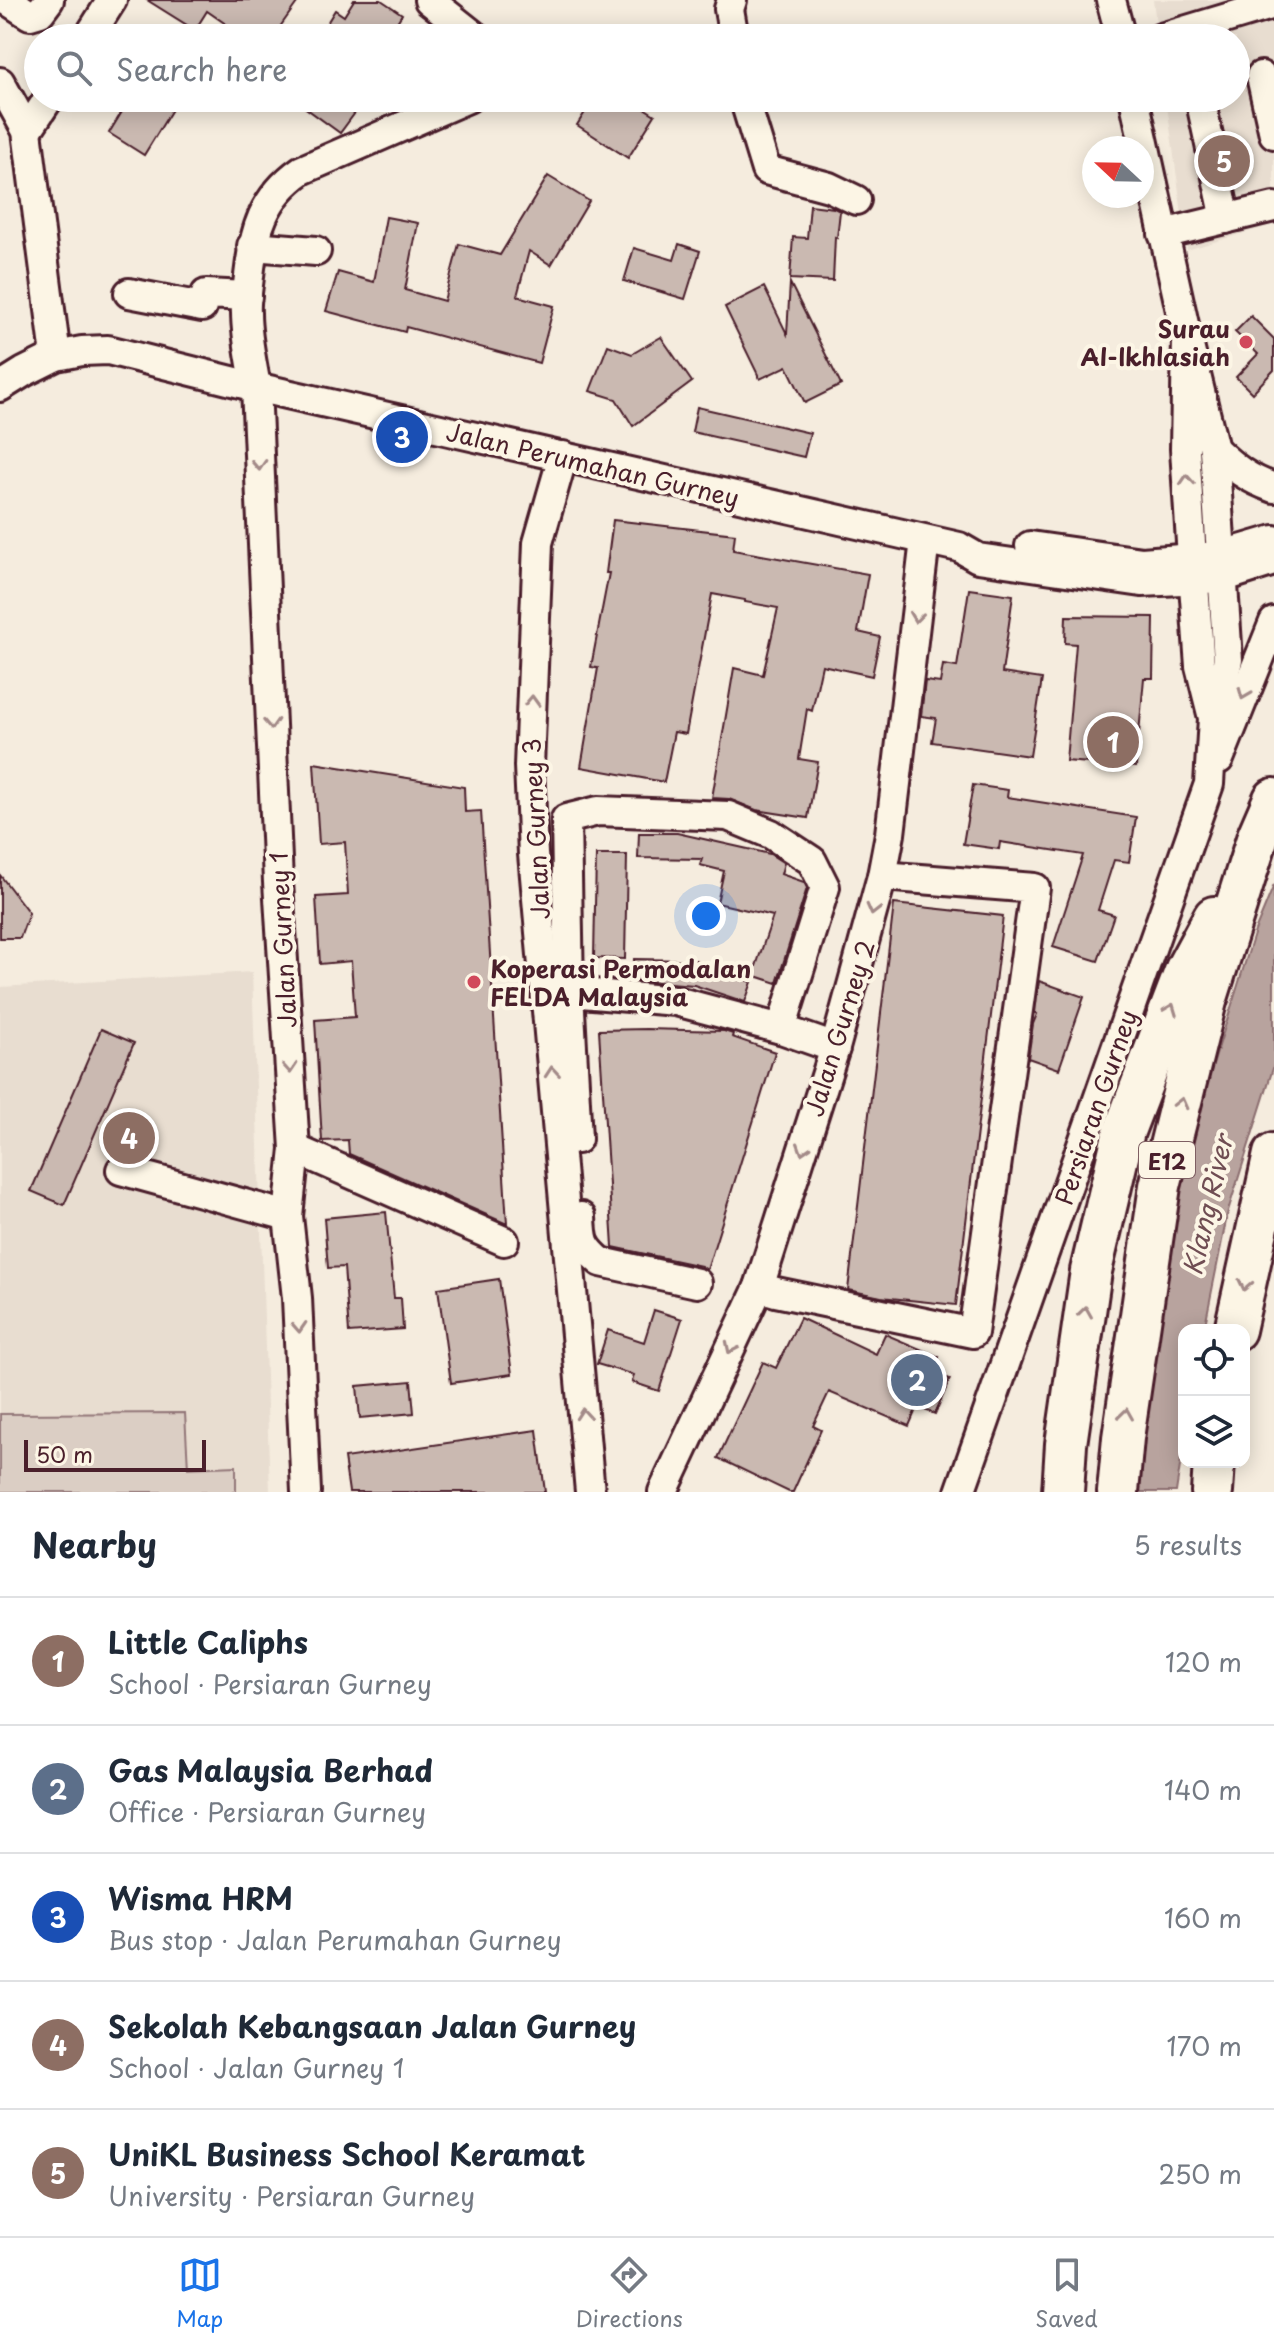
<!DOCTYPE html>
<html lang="en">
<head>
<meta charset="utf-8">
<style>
	:root { --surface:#fff; --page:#f2f2f3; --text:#1f2937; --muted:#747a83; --line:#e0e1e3; --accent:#1a73e8 }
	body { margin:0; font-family:"Playpen Sans",sans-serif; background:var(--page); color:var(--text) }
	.controls { position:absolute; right:24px; bottom:24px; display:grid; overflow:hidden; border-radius:16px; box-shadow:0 4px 20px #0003 }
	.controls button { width:72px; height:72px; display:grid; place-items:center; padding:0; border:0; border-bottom:2px solid var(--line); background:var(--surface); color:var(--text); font:40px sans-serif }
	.compass { position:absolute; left:1082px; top:136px; width:72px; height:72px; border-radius:50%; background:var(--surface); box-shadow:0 4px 20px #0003; rotate:292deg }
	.scale { position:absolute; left:24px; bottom:20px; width:182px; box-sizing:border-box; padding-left:8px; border:4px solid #4a1f2b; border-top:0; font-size:22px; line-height:28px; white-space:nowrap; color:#4a1f2b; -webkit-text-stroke:6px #fcf5e5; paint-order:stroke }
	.you { position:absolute; left:706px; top:916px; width:28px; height:28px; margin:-20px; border:6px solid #fff; border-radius:50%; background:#1a73e8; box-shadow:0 0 0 12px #1a73e833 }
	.badge { display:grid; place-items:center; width:52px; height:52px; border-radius:50%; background:var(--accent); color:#fff; font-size:26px; font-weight:700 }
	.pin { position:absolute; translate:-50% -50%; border:4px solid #fff; box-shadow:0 2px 8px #0006 }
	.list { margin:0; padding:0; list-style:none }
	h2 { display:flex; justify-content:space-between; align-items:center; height:104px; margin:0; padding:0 32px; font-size:34px }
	h2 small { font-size:26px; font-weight:400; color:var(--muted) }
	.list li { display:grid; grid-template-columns:52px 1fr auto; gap:24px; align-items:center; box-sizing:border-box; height:128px; padding:0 32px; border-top:2px solid var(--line) }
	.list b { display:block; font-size:30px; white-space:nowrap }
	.list p { margin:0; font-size:26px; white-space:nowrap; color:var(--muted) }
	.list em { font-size:26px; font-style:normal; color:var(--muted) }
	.icon { flex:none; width:44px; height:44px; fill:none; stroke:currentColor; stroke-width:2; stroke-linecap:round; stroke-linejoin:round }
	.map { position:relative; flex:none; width:1274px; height:1492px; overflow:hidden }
	.search { position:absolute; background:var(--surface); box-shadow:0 4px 20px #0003; left:24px; right:24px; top:24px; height:88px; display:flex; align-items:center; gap:20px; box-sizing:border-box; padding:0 28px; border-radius:44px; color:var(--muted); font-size:30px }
	.sheet { height:744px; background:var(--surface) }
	nav { display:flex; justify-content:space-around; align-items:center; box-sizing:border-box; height:112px; border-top:2px solid var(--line); background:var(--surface); font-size:22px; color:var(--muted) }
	nav a { display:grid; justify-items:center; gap:4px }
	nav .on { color:var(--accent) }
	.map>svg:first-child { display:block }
</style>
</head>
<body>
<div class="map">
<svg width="1274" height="1492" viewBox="0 0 1274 1492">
	<rect width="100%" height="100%" fill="#f5ecde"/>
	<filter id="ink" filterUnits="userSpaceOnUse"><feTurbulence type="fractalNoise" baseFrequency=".0125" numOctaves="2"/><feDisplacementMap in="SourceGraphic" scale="16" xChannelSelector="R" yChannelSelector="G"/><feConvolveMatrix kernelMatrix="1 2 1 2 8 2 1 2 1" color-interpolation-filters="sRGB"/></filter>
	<g filter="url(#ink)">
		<g fill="#e8ddd0">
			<polygon points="1153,0 1274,0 1274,224 1187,250 1166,98 1236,98 1236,38 1158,38"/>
			<polygon points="252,972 270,1492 0,1492 0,987"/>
		</g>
		<polygon fill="#dbcec4" stroke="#927678" stroke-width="2" points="185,1413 188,1468 236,1466 236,1492 0,1492 0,1414"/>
		<polygon fill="#b8a39e" stroke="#8c6e70" stroke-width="2" points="1274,885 1274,1065 1228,1211 1204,1330 1184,1330 1184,1440 1176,1492 1134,1492 1180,1196 1208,1081 1255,931"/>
		<g fill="#cab9b1" stroke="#4a1f2b" stroke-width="2">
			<polygon points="147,0 299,0 272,38 246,38 207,11 195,30"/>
			<polygon points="354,0 381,0 402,14 387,38 339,38 324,28 335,10 344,16"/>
			<polygon points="103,98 179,98 144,155 109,133 123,110"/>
			<polygon points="292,98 366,98 340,133"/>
			<polygon points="594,98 628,98 655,115 628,158 577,125"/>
			<polygon points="548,176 589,201 551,265 529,251 517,296 554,306 539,363 406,327 405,332 326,311 338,272 374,282 386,217 418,223 405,290 444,301 459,244 500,255"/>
			<polygon points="810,205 834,208 840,211 837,238 835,237 833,281 790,279 793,237 807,238"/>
			<polygon points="679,244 700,251 685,299 624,281 634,248 674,260"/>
			<polygon points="790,283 841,385 805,403 787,366 760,379 725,307 764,287 787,334"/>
			<polygon points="1251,316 1274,339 1274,370 1252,393 1236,377 1258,354 1235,332"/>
			<polygon points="661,337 692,382 633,426 616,399 590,391 608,345 632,354"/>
			<polygon points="697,407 810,433 804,457 692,432"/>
			<polygon points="613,520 735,534 733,550 868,574 858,632 880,637 872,676 822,665 812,711 807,709 799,759 818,762 808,818 756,810 729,799 712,798 734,668 763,675 778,608 745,602 745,600 712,594 686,734 674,732 664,782 581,767 598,668 591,667 609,573 606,573"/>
			<polygon points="969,589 1013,595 1002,673 1042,679 1030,756 932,742 936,718 921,716 925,681 940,683 943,665 957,667"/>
			<polygon points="1066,616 1154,617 1153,678 1144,678 1136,767 1066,761 1076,644 1065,643"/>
			<polygon points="314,763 464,787 465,812 481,811 507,1224 349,1154 348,1140 322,1141 315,1020 355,1017 351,961 320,964 316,897 348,895 345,842 319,844"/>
			<polygon points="973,785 1008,790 1007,797 1136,817 1129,862 1114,860 1098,910 1114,915 1098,961 1053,947 1083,855 1000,842 999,849 963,844"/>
			<polygon points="639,833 677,833 770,854 784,863 781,874 804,882 807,888 777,983 753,975 773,916 717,903 724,871 700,865 702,859 638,858"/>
			<polygon points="596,855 627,855 625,959 594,958"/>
			<polygon points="0,875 29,913 20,938 0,938"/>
			<polygon points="894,904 1003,916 956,1305 881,1297 848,1290"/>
			<polygon points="634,959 695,960 752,982 745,1002 694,985 633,980"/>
			<polygon points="1039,981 1084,997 1059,1069 1028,1058 1033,1024 1037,1014 1035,1013"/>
			<polygon points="101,1029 134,1043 64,1205 31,1191"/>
			<polygon points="646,1029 724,1031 733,1034 732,1037 775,1052 707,1270 701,1266 613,1247 599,1030"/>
			<polygon points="386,1212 394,1298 401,1298 403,1329 349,1333 344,1267 328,1268 324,1218"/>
			<polygon points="499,1279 512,1374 451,1383 438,1288"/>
			<polygon points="654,1310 682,1319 659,1391 632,1382 634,1375 597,1364 608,1330 644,1342"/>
			<polygon points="800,1318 876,1354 885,1334 939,1357 932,1372 950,1379 935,1414 917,1407 909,1426 829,1392 813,1426 821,1430 793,1492 789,1492 718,1458 763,1362 776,1368"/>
			<polygon points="411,1381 414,1413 360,1418 357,1386"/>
			<polygon points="537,1430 545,1492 349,1492 344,1458"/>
		</g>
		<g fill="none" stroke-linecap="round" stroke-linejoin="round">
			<g stroke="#4a1f2b" stroke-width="34">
				<g id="minor">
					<polyline points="7,0 30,15 40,12 49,0"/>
					<polyline points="429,0 477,38"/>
					<polyline points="732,0 729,9 734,38"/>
					<polyline points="1111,0 1121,38"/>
					<polyline points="88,38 112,0"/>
					<polyline points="1161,38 1274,4"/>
					<polyline points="1261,76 1274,134"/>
					<polyline points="0,82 27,131 56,356"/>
					<polyline points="744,98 766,170 829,187 856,200"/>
					<polyline points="1134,98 1187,338 1185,449 1192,558 1200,666 1212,714"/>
					<polyline points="1200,98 1226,219"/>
					<polyline points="27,131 49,98"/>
					<polyline points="1163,234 1274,207"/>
					<polyline points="252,246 316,251"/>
					<polyline points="129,293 202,307 206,294 247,296"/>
					<polyline points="0,387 24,372 56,356 82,351 108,350 256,387 959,547 978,558 1142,582 1221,578 1274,561"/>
					<path d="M 1214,449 C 1234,468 1248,479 1274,488"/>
					<polyline points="563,456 538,543 529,766 533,854 590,1492"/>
					<polyline points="1030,546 1142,562 1220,556 1274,540"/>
					<polyline points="1219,759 1274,622"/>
					<polyline points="569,992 676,1001 781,1029 835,1048"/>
					<polyline points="577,1139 569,992 566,819 598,811 728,816 771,834 812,861 825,887 781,1029"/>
					<polyline points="295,1149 504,1241"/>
					<polyline points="121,1170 288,1216"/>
					<path d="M 581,1217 C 582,1240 582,1246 601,1262 L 697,1283"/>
					<polyline points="759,1287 776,1292 973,1333 1035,888 882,876"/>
					<path d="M 306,1492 L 297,1298 L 288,1216 L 295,1149 L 278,882 L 256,387 C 252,363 246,337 246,313 C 245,301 248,288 249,276 C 254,231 263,197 302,170 L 468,98"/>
					<polyline points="663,1492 759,1287 835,1048 882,876 890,834 925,540"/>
					<polyline points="960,1492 1209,784 1213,718 1228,660 1214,449 1187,338"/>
				</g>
			</g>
			<g stroke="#4a1f2b" stroke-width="46">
				<g id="highway">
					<polyline points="1235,1330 1274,1154"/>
					<polyline points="1063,1492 1066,1444 1091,1271 1124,1131 1186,969 1214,917"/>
					<polyline points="1118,1492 1123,1438 1160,1186 1206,1001 1258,836 1274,799"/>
					<polyline points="1212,1492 1214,1462"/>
				</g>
			</g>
			<use href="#minor" stroke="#fcf5e5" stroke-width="28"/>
			<use href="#highway" stroke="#fcf5e5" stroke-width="40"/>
		</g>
		<defs><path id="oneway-chevron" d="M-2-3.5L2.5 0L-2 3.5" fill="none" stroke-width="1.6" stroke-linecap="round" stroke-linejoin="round" transform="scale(2)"/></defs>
		<g stroke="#a38a88">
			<use href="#oneway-chevron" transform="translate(259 465) rotate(87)"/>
			<use href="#oneway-chevron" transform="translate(1187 480) rotate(-94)"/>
			<use href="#oneway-chevron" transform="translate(916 617) rotate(97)"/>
			<use href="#oneway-chevron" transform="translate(1244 694) rotate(112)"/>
			<use href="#oneway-chevron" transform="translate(532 701) rotate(-88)"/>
			<use href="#oneway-chevron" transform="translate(271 724) rotate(87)"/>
			<use href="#oneway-chevron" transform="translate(873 910) rotate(104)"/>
			<use href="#oneway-chevron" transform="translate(1171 1009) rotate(-69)"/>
			<use href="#oneway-chevron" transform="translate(290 1068) rotate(86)"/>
			<use href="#oneway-chevron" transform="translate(552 1072) rotate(-95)"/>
			<use href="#oneway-chevron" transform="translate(1181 1103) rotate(-76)"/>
			<use href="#oneway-chevron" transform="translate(803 1149) rotate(108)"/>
			<use href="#oneway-chevron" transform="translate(1245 1285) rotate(102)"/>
			<use href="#oneway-chevron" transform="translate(1085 1312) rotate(-82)"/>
			<use href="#oneway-chevron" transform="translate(299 1327) rotate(87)"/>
			<use href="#oneway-chevron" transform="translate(731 1348) rotate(115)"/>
			<use href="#oneway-chevron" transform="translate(583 1414) rotate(-95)"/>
			<use href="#oneway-chevron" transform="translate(1126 1414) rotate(-82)"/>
		</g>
	</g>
	<g fill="#d1495b" stroke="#fcf5e5" stroke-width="3">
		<circle cx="1246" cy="342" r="8"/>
		<circle cx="474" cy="982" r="8"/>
	</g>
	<g text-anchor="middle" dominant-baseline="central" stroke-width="8" stroke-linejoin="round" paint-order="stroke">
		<rect fill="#fcf5e5" stroke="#7f5f63" stroke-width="2" x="1139" y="1142" width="56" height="36" rx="6"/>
		<g font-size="22" font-weight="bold" fill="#4a1f2b">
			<text x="1167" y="1160">E12</text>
		</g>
		<g font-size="24" font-weight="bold" fill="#4a1f2b" stroke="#fcf5e5" text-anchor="end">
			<text x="1230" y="328">Surau<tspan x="1230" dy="28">Al-Ikhlasiah</tspan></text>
			<text x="490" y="968" text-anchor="start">Koperasi Permodalan<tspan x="490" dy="28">FELDA Malaysia</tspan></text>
		</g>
		<g font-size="24" fill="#4a1f2b" stroke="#fcf5e5">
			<text transform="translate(593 464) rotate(13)">Jalan Perumahan Gurney</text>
			<text transform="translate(535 829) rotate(-93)">Jalan Gurney 3</text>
			<text transform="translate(282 940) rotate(-93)">Jalan Gurney 1</text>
			<text transform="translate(839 1028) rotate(-73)">Jalan Gurney 2</text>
			<text transform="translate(1095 1107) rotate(-71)">Persiaran Gurney</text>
		</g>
		<g font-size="26" font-style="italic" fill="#704d53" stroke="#fcf5e5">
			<text transform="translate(1207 1205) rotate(-77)">Klang River</text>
		</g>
	</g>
</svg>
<div class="controls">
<button><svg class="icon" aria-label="locate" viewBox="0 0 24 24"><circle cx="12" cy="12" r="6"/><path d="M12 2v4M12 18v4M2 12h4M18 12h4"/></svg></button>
<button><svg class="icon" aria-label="layers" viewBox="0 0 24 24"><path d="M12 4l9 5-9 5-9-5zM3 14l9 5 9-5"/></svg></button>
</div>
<svg class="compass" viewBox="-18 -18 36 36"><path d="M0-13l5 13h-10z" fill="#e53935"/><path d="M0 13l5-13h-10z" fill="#747a83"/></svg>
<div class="scale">50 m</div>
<div class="you"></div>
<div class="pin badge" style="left:1113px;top:742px;background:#8d6e63">1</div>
<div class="pin badge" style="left:917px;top:1380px;background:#5c6f8a">2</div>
<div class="pin badge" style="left:402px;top:437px;background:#1a4fb4">3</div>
<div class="pin badge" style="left:129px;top:1138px;background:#8d6e63">4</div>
<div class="pin badge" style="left:1224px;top:161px;background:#8d6e63">5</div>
<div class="search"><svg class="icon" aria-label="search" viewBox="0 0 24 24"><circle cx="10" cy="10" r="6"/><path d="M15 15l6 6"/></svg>Search here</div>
</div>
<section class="sheet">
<h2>Nearby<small>5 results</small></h2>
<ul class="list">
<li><span class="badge" style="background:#8d6e63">1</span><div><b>Little Caliphs</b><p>School · Persiaran Gurney</p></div><em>120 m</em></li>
<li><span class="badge" style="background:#5c6f8a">2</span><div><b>Gas Malaysia Berhad</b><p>Office · Persiaran Gurney</p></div><em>140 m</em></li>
<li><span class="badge" style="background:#1a4fb4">3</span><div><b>Wisma HRM</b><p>Bus stop · Jalan Perumahan Gurney</p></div><em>160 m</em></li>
<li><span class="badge" style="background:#8d6e63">4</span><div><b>Sekolah Kebangsaan Jalan Gurney</b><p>School · Jalan Gurney 1</p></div><em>170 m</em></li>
<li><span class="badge" style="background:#8d6e63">5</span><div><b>UniKL Business School Keramat</b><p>University · Persiaran Gurney</p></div><em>250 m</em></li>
</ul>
</section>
<nav>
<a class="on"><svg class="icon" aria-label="map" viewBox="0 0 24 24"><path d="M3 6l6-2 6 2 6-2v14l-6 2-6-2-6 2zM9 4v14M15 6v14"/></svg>Map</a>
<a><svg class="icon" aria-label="directions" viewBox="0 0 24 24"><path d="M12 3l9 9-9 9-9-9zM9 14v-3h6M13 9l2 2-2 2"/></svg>Directions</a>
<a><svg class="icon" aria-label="saved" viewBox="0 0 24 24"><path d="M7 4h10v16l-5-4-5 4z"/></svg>Saved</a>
</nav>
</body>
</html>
